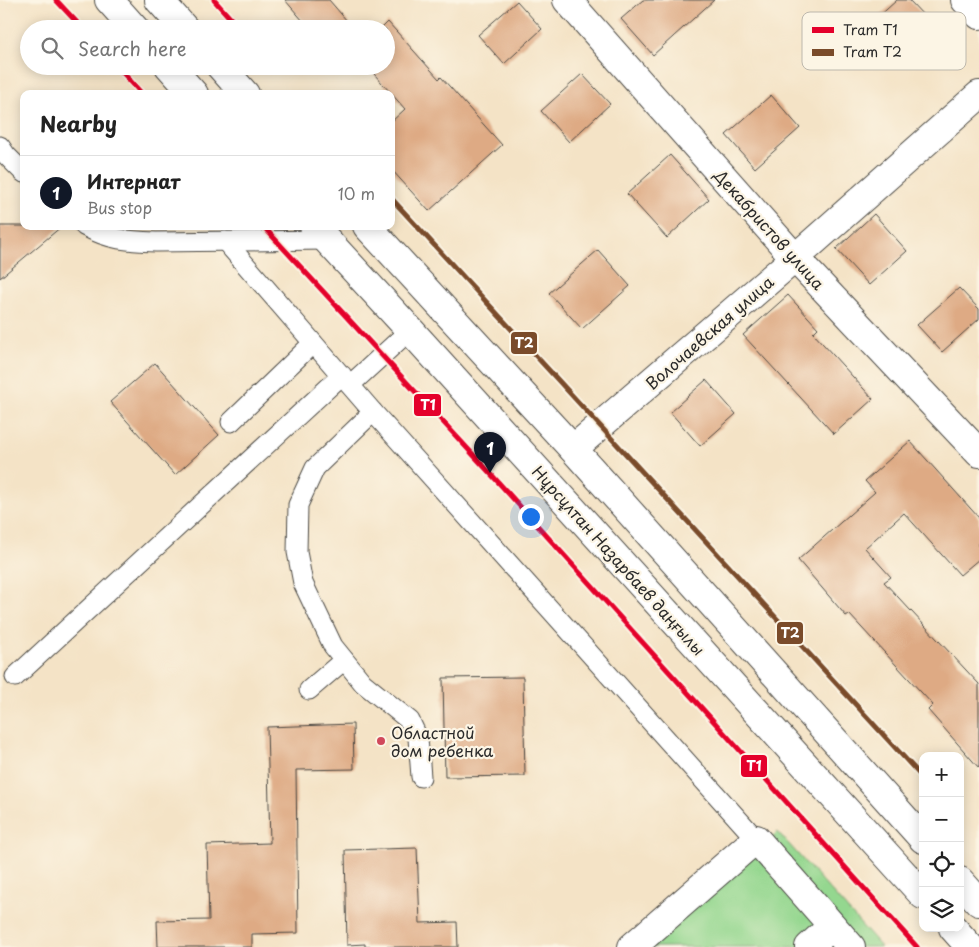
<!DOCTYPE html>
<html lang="en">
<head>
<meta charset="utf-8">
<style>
	:root { --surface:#fff; --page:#f2f2f2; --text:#222; --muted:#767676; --line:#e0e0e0; --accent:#111827 }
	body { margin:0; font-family:"Playpen Sans",sans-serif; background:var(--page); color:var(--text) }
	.controls { position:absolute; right:15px; bottom:15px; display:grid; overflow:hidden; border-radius:10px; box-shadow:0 2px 12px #0003 }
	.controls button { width:45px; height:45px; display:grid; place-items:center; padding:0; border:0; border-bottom:1px solid var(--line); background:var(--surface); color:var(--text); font:25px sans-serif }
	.you { position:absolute; left:530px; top:516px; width:18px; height:18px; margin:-12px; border:4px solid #fff; border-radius:50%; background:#1a73e8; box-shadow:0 0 0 8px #1a73e833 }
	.badge { display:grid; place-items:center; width:32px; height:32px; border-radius:50%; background:var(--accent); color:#fff; font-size:16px; font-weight:700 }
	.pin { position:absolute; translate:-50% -41px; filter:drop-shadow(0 1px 2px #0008) }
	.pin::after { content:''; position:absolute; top:26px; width:18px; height:15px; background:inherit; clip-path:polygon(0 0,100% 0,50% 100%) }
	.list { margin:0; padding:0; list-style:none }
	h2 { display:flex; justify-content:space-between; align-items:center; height:65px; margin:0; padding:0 20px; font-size:21px }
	h2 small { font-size:16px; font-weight:400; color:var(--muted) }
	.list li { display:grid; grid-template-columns:32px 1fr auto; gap:15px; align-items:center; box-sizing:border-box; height:75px; padding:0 20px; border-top:1px solid var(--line) }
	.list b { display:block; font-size:19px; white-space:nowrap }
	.list p { margin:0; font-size:16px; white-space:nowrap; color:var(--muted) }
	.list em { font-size:16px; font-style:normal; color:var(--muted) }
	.icon { flex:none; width:28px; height:28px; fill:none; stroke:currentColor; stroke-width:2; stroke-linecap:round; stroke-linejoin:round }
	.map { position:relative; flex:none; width:979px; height:947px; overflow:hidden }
	.search { position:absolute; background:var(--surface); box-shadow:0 2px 12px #0003; left:20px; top:20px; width:375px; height:55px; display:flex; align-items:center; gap:12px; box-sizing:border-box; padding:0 18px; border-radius:28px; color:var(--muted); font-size:19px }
	.panel { position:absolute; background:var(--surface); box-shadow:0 2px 12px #0003; left:20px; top:90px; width:375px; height:140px; border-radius:10px }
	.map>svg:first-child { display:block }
</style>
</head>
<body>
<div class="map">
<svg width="979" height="947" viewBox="0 0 979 947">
	<rect width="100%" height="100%" fill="#fcf5e5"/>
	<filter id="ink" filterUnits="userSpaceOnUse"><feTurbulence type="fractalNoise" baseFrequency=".02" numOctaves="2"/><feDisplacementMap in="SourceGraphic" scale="10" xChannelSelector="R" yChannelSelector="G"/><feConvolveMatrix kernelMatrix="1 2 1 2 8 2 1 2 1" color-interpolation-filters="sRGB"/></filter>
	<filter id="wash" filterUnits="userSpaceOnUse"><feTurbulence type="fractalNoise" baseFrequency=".0096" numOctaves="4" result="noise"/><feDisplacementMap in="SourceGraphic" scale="20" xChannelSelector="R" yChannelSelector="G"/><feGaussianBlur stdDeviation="1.12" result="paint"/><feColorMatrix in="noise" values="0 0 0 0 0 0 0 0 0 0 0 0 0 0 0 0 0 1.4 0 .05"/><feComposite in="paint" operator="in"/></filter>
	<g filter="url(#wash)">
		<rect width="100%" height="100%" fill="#f4e3c6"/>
		<polygon fill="#94d78f" stroke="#60815d" points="778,832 881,947 645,947"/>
		<g id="blocks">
			<g fill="#deaa84">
				<polygon points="285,0 329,0 354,29 310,29"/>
				<polygon points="643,0 714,0 653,55 621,19"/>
				<polygon points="897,0 909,0 926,18 877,62 855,38"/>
				<polygon points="517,1 542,29 504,64 478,35"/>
				<polygon points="388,22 439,79 441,77 502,145 429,211 391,169 391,122 405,109 367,66 386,66 386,29 381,29"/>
				<polygon points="582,74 610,104 569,142 541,111"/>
				<polygon points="771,95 800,128 755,168 726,135"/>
				<polygon points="670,155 709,199 667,238 627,194"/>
				<polygon points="874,214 907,251 869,285 836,249"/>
				<polygon points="0,226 62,226 0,278"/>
				<polygon points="598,250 630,286 582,329 549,293"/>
				<polygon points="959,288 979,309 979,319 942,352 917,325"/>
				<polygon points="788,295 818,328 813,333 873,399 834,434 743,335"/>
				<polygon points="155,363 219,435 175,475 110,402"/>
				<polygon points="706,380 736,414 700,446 670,412"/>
				<polygon points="910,441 979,518 979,559 960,575 904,513 865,548 891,577 884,582 979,684 979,768 928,710 933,705 849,614 846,616 798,560 875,492 865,481"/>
				<polygon points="523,677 525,776 445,777 443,678"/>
				<polygon points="353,724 354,769 296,770 298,933 252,934 252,947 158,947 157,921 209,920 207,845 270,843 267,727"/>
				<polygon points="417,848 420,923 457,922 458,947 365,947 365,944 347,945 345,850"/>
			</g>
		</g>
	</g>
	<g filter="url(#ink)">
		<use href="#blocks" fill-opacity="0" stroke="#494742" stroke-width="1"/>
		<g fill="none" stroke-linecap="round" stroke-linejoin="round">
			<g stroke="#494742" stroke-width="21">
				<g id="service">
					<polyline points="0,146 6,155 24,173"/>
					<path d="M 84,226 C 109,240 128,241 156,242 L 326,240"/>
					<polyline points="225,241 373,412 756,839"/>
					<polyline points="350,385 410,330"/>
					<polyline points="373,412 315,468 298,505 297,552 303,583 333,646 363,683 410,721 418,738 421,777"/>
					<polyline points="231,422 313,343"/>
					<polyline points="15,677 342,375"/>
					<polyline points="309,690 344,660"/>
				</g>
			</g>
			<g stroke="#494742" stroke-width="30">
				<g id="minor">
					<polyline points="567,0 795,258 979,453"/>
					<polyline points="965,0 979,15"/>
					<polyline points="573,449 795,258 979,95"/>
					<polyline points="632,947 756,839 851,947"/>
					<polyline points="809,947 832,926"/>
				</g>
			</g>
			<g stroke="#494742" stroke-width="30">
				<g id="primary">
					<polyline points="109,0 135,29"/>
					<polyline points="159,0 185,29"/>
					<polyline points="169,66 194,94"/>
					<polyline points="220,66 245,94"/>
					<polyline points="314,226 410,330 923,895"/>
					<polyline points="367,226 573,449 923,839"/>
					<polyline points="960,881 979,902"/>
					<polyline points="953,928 970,947"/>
				</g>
			</g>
			<use href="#service" stroke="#fff" stroke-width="19"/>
			<use href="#minor" stroke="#fff" stroke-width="28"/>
			<use href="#primary" stroke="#fff" stroke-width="28"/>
			<g stroke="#fcf5e5" stroke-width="9">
				<g id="tram-1">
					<polyline points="56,0 83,29"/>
					<polyline points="214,0 240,29"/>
					<polyline points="117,66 142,94"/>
					<polyline points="263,226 490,473 917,947"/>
				</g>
			</g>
			<g stroke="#fcf5e5" stroke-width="9">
				<polyline id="tram-2" points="391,198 923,778"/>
			</g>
			<use href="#tram-1" stroke="#e4002b" stroke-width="5"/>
			<use href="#tram-2" stroke="#7a4b2a" stroke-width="5"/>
		</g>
	</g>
	<circle fill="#d1495b" stroke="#fcf5e5" stroke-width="2" cx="381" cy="741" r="5"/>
	<g text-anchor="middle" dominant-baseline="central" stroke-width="4.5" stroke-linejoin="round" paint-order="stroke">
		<g font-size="16" fill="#2b2b2b" stroke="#fcf5e5">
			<text transform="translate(770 229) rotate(48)">Декабристов улица</text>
			<text transform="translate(709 332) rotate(-41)">Волочаевская улица</text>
			<text transform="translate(619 560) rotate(48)">Нұрсұлтан Назарбаев даңғылы</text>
		</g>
		<g font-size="16" fill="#2b2b2b" stroke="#fcf5e5" text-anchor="start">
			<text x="391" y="732">Областной<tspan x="391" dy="18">дом ребенка</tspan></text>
		</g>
	</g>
	<rect x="802" y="12" width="164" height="58" rx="8" fill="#fcf5e5" stroke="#bdb8ad" stroke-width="1"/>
	<rect x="812" y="27" width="22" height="6" fill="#e4002b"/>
	<rect x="812" y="49" width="22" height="7" fill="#7a4b2a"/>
	<g font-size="14" fill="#2b2b2b">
		<text x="843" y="35">Tram T1</text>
		<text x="843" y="57">Tram T2</text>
	</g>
	<g stroke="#fcf5e5" stroke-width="2">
		<rect x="510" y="331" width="28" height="24" rx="5" fill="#7a4b2a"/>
		<rect x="413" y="393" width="29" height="24" rx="5" fill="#e4002b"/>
		<rect x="776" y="621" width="28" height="24" rx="5" fill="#7a4b2a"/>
		<rect x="740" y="754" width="28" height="24" rx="5" fill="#e4002b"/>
	</g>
	<g font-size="14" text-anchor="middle" font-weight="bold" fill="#fff">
		<text x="524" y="348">T2</text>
		<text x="428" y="410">T1</text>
		<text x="790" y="638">T2</text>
		<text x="754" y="771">T1</text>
	</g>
</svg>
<div class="controls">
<button>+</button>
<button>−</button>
<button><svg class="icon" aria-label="locate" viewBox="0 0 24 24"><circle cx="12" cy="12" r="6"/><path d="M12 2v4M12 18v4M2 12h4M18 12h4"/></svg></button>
<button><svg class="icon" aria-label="layers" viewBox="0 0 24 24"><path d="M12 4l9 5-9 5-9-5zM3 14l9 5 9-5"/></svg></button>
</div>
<div class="you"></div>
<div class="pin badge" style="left:490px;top:473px">1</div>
<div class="search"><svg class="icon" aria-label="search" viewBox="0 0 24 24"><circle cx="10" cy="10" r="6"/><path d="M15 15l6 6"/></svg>Search here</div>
<section class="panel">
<h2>Nearby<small></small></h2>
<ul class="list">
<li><span class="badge">1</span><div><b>Интернат</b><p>Bus stop</p></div><em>10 m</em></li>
</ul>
</section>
</div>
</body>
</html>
